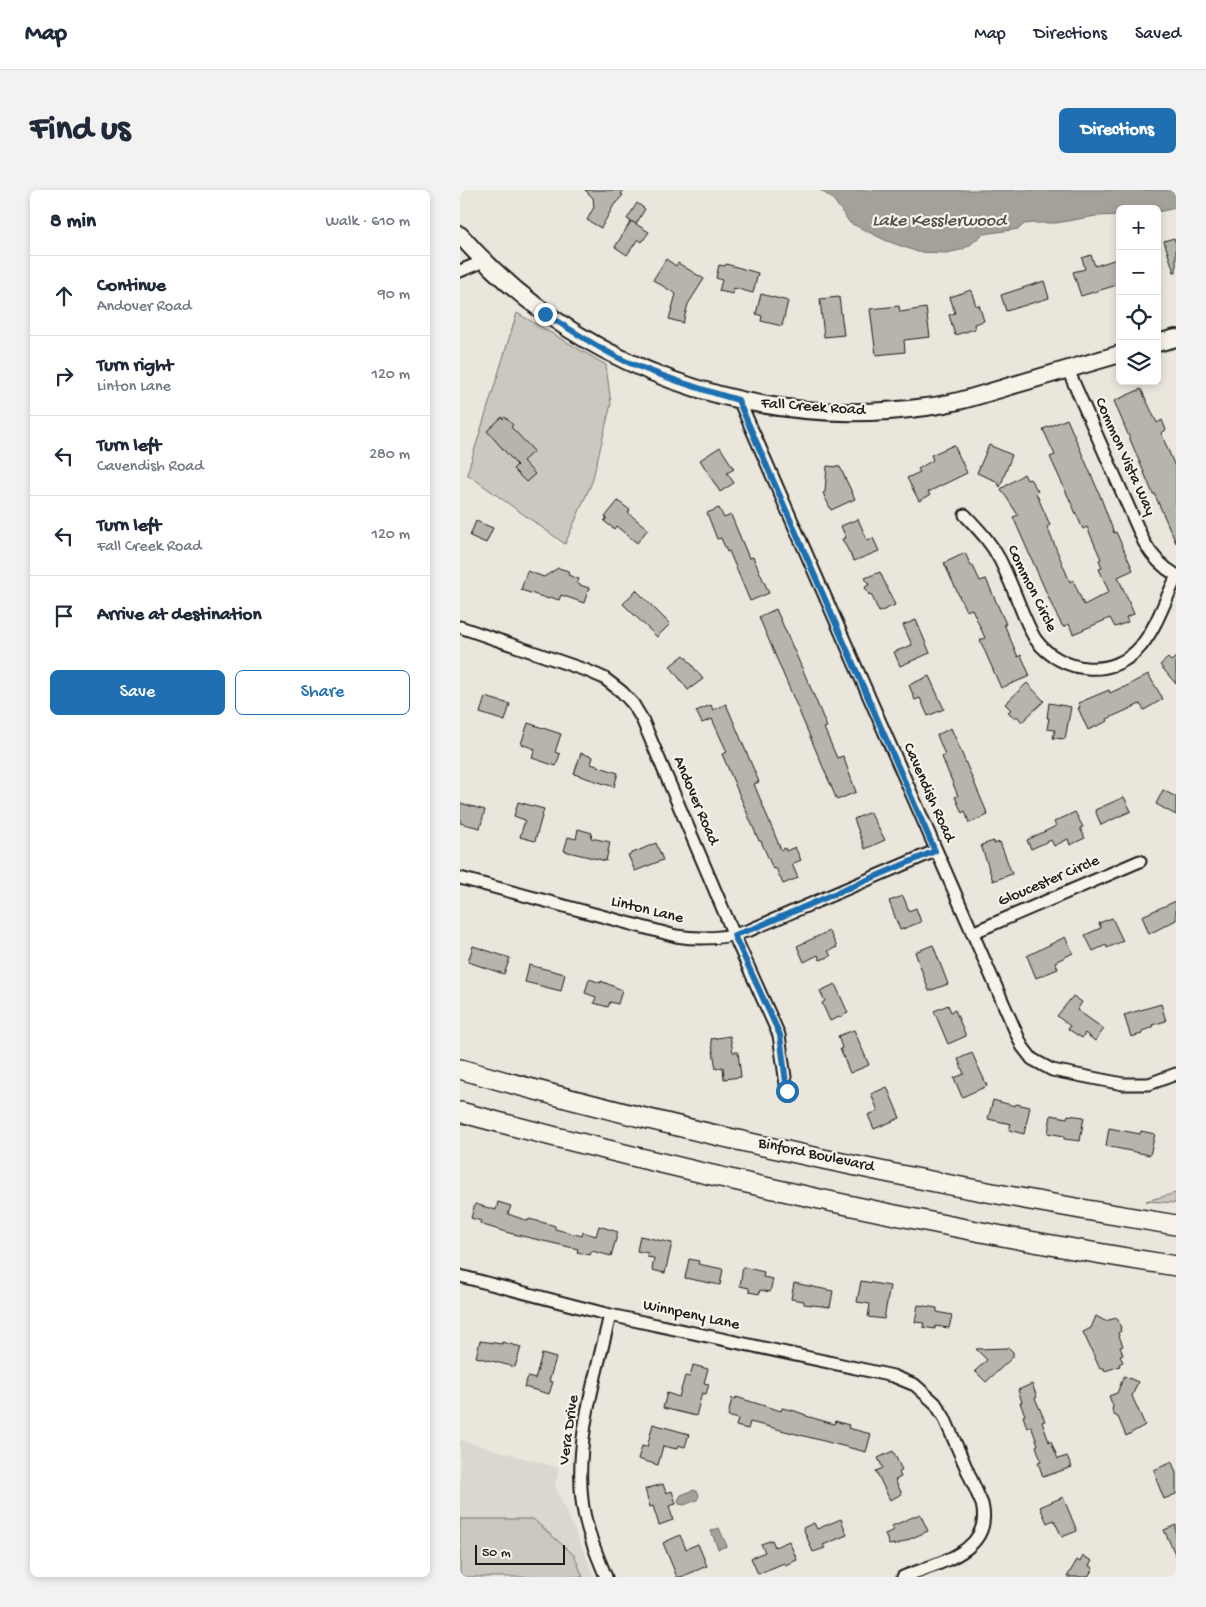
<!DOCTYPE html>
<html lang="en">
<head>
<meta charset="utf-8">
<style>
	:root { --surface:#fff; --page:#f2f2f3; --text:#1f2937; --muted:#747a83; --line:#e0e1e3; --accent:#1f6fb2 }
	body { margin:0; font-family:"Gochi Hand",sans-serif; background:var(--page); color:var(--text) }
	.controls { position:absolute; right:15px; top:15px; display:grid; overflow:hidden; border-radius:8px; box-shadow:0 2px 8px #0003 }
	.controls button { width:45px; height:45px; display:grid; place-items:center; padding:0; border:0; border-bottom:1px solid var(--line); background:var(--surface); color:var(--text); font:25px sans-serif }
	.scale { position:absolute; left:15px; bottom:12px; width:90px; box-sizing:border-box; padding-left:5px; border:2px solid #1c1c1c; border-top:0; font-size:14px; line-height:18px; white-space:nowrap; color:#1c1c1c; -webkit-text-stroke:4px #f7f3e8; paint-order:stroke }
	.stop { position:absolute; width:15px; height:15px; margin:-11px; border:4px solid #1f6fb2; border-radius:50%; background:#fff }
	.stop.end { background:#1f6fb2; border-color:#fff; box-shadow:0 1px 5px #0008 }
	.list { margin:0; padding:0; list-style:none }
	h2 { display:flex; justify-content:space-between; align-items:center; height:65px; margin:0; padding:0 20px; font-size:21px }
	h2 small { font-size:16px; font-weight:400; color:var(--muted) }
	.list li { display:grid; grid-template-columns:32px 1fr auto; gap:15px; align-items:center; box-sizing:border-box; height:80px; padding:0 20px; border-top:1px solid var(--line) }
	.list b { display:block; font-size:19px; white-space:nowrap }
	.list p { margin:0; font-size:16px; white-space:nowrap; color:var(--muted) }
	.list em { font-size:16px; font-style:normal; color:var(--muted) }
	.actions { display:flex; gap:10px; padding:15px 20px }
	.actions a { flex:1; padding:11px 0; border:1px solid var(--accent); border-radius:8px; text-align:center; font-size:18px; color:var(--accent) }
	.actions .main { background:var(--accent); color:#fff }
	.icon { flex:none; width:28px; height:28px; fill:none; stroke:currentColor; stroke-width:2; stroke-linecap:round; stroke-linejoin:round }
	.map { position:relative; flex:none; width:716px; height:1387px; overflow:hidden; border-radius:8px }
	header { display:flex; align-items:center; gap:30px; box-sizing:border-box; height:70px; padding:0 25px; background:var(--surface); border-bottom:1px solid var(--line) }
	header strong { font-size:24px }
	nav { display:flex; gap:28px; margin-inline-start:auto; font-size:18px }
	.intro { display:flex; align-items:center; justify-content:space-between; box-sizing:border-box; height:120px; padding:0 30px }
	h1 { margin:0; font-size:35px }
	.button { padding:12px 22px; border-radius:8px; background:var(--accent); color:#fff; font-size:18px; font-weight:700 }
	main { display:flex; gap:30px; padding:0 30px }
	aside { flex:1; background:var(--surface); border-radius:8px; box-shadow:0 2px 8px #0003 }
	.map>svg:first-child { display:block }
</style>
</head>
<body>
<header>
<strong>Map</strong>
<nav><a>Map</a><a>Directions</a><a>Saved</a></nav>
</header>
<div class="intro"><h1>Find us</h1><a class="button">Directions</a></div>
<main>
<aside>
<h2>8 min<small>Walk · 610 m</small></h2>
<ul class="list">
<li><svg class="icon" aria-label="ahead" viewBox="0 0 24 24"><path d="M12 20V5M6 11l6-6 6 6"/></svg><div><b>Continue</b><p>Andover Road</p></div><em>90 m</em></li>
<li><svg class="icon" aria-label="right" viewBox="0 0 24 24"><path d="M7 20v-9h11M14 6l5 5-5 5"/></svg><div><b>Turn right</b><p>Linton Lane</p></div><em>120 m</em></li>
<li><svg class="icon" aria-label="left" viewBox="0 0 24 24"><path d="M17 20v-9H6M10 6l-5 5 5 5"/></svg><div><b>Turn left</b><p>Cavendish Road</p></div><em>280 m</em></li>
<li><svg class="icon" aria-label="left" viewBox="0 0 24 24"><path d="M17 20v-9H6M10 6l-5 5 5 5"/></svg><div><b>Turn left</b><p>Fall Creek Road</p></div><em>120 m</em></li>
<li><svg class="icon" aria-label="arrive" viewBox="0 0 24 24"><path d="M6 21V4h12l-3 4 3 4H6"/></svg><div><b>Arrive at destination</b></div></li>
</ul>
<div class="actions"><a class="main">Save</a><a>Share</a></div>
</aside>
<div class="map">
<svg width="716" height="1387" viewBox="0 0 716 1387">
	<rect width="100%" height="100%" fill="#eae6dc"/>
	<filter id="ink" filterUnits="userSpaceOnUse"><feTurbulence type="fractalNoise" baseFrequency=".02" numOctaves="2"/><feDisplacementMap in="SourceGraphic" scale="10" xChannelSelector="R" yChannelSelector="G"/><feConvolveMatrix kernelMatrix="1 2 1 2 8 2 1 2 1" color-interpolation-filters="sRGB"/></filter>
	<g filter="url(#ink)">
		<polygon fill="#dad7ce" points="0,1250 99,1278 95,1296 135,1387 0,1387"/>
		<g fill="#ccc8c0" stroke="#74726e">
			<polygon points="57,123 146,175 151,214 132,292 105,354 7,284"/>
			<polygon points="716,1003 716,1013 686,1011"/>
			<polygon points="0,1329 73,1329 114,1365 123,1387 0,1387"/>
		</g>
		<g fill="#a3a19a" stroke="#6d6c68">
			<polygon points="360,0 716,0 716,18 697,22 697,19 660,19 660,25 636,26 596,33 573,33 564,34 559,39 523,44 510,55 501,60 486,63 458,62 427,51 390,33 373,9"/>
			<polygon points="234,1300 238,1302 239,1306 237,1310 224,1315 219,1314 218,1310 221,1305"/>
			<polygon points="259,1338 267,1356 258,1359 251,1341"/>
		</g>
		<g fill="#b6b4ac" stroke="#1c1c1c">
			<polygon points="125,0 164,0 161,4 163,5 154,15 141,38 127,30 134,17 133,8"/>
			<polygon points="177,13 185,19 176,34 167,29"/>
			<polygon points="171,31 189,42 182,52 178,49 167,65 155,57"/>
			<polygon points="714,48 716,54 716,82 714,82 704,51"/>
			<polygon points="631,65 635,76 660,68 660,94 621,106 613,82 625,79 622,68"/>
			<polygon points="206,69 216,76 218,73 244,89 228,114 223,133 209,129 216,104 193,90"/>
			<polygon points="266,74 298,83 293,103 274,98 273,104 259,101 262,90 256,88 259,75 265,76"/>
			<polygon points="584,91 589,108 546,121 541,105"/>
			<polygon points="511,100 516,116 519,115 524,131 514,134 515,139 495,145 489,125 495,123 490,107"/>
			<polygon points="301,104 328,111 322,136 301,131 302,126 296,124"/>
			<polygon points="379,107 384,145 364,147 360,109"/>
			<polygon points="439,116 440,122 466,118 470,147 444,150 445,162 416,165 410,119"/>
			<polygon points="681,199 697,233 702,230 706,240 701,243 716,279 716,353 694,303 693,304 654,211"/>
			<polygon points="42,227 43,229 45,227 53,235 51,237 74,261 63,271 75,284 66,292 53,279 57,275 27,241"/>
			<polygon points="607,229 639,303 654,343 656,342 673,380 658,387 674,424 666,427 668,432 655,437 650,428 613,444 609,434 603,437 595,422 553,327 558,325 541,299 564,284 567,290 570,289 578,301 576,303 590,335 587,337 610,392 613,390 624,415 649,402 639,379 642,378 639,370 641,369 627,337 623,339 590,267 595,265 583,239"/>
			<polygon points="494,255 507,283 468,302 470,305 459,311 447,288 460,282 458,279 473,270 471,265"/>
			<polygon points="529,255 552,265 540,297 536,291 517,283"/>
			<polygon points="260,257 274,279 267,283 274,293 260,302 240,270"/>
			<polygon points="367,276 380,277 395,309 371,320 363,303 365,302"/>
			<polygon points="158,311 170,320 168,323 188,339 177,353 156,336 154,339 144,331 147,328 145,327"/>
			<polygon points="259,318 264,328 271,325 289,368 293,367 309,403 290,411 269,361 267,362 261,348 257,349 247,323"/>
			<polygon points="398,329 407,350 413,348 419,361 394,371 382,349 386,348 381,336"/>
			<polygon points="16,331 33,338 26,353 10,346"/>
			<polygon points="505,363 511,376 513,376 520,391 526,389 546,434 544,434 558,467 561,465 570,486 541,498 520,450 525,448 512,419 506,421 484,373"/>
			<polygon points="98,378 109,381 108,385 119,389 117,394 129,398 124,413 101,405 99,410 90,407 89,409 61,400 67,381 84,387"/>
			<polygon points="420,382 435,415 419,422 411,404 409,405 405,397 409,395 405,388"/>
			<polygon points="176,400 210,434 197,447 163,414"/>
			<polygon points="316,419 352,501 367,537 364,538 377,568 383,566 396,602 377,610 299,427"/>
			<polygon points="456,430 470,463 440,476 434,462 452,455 443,435"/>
			<polygon points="224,465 243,489 228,500 210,476"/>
			<polygon points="716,467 716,494 700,475 708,468 711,471"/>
			<polygon points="688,484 703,509 684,520 680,514 647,529 648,531 628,540 618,518 620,518 618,513 649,500 650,503 663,497 663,498"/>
			<polygon points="469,486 484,519 468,526 460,508 455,510 449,495"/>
			<polygon points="567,493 584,511 562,532 557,526 555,528 548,522 551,520 545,514"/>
			<polygon points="25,507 50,514 45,531 20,523"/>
			<polygon points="589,513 611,517 605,549 593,548 595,540 587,539 589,528 587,528"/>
			<polygon points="266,514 299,592 294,594 321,660 325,658 326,661 335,657 341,670 332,674 338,688 323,694 316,678 313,679 301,651 299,651 262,564 267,562 252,529 242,533 236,521 251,515 253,520"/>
			<polygon points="68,533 101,544 95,562 100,564 96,576 72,568 75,559 61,554"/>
			<polygon points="491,538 528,625 509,633 505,621 502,623 495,607 498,606 482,567 485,565 477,545"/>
			<polygon points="121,563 133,567 131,574 158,583 154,597 114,584"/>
			<polygon points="703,600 716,607 716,625 696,614"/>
			<polygon points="664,607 671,621 641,635 635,620"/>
			<polygon points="58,612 84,619 75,651 60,647 65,630 54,626"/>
			<polygon points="0,613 25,620 20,638 0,633"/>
			<polygon points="410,622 425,650 405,659 394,629"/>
			<polygon points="615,622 623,637 620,638 625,648 610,655 608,649 594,656 591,650 571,659 567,650 596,636 594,632"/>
			<polygon points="118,639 132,643 131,648 150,652 146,671 104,661 108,647 116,649"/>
			<polygon points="534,651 534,654 540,652 552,684 533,691 521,655"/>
			<polygon points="196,653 203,670 175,681 168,665"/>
			<polygon points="443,706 449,721 456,718 461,732 440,740 429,711"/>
			<polygon points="716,711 716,730 689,744 682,726"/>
			<polygon points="652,728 663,751 647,758 646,755 633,761 625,745 641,738 639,733"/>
			<polygon points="369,741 377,757 368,761 371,766 360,770 358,765 344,772 337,756"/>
			<polygon points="605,747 613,763 595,772 598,779 576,788 567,766"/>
			<polygon points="473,755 488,794 469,801 455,762"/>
			<polygon points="13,756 50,768 44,784 8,772"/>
			<polygon points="69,775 105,784 101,801 65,792"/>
			<polygon points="129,789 141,793 141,791 162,800 158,814 150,812 148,817 134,813 136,807 125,803"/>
			<polygon points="375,794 388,823 370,831 362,813 365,811 360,801"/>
			<polygon points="613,806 622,812 617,820 644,839 635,851 625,843 622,848 608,839 610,836 597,826"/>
			<polygon points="701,814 706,831 692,835 693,837 682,841 682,844 671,847 664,825"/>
			<polygon points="488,815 491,822 495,820 506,846 488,854 474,821"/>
			<polygon points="394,840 409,875 390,883 380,859 382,858 378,846"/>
			<polygon points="270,846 273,862 278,862 281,887 264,889 263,877 256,879 251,849"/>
			<polygon points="512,863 527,896 502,907 494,888 504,884 498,869"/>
			<polygon points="427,897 440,928 414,939 408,925 418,921 411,904"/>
			<polygon points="533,910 555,916 556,914 570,917 564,944 549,940 551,934 528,929"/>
			<polygon points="591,925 607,928 608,925 624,927 620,951 604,949 604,946 588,943"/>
			<polygon points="649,938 680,944 681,941 695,944 690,965 646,956"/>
			<polygon points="38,1012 51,1016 48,1024 68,1031 69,1029 89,1034 95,1036 95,1039 122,1046 123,1042 136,1046 139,1036 158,1042 151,1066 132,1061 130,1065 117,1062 118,1059 49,1043 20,1034 21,1031 11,1028 15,1014 36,1020"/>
			<polygon points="180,1046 212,1053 205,1083 192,1080 194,1068 187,1067 188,1063 177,1061"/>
			<polygon points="229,1069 239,1071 238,1074 263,1079 260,1095 225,1088"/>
			<polygon points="283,1077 304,1082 303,1087 313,1089 310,1102 300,1100 299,1104 289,1102 289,1098 280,1096"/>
			<polygon points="401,1091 430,1096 424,1129 408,1127 410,1114 397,1112"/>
			<polygon points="334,1093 373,1101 370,1117 344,1114 344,1111 331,1109"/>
			<polygon points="458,1115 477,1118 477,1122 492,1125 489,1138 475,1136 475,1139 463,1137 464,1133 455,1132"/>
			<polygon points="636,1126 645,1131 657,1128 661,1138 660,1138 661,1141 658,1143 663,1156 660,1157 663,1165 660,1166 663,1172 659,1174 660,1176 645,1181 644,1178 640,1179 623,1142 631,1138"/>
			<polygon points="20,1151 42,1154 42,1152 61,1157 55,1177 16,1167"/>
			<polygon points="549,1158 553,1162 553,1167 526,1192 515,1181 527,1170 516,1159"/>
			<polygon points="82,1164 96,1168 89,1191 93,1192 89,1204 64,1197 68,1187 75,1189"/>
			<polygon points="233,1175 248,1179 244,1193 249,1194 246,1204 242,1203 236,1226 203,1218 207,1203 219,1207 225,1186 230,1187"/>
			<polygon points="664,1186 678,1192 672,1206 685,1235 666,1246 658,1227 654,1225 652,1220 653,1216 649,1206 657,1203"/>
			<polygon points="572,1194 577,1207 575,1208 585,1231 582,1232 589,1252 591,1251 598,1269 607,1266 612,1277 583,1287 578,1272 581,1271 576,1256 578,1255 571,1236 567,1238 563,1226 565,1225 560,1213 562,1212 558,1200"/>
			<polygon points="276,1207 321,1221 322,1218 335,1221 346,1225 346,1226 374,1234 375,1231 389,1235 388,1238 411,1244 406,1262 290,1232 288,1239 276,1236 278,1229 268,1226 272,1208 276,1209"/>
			<polygon points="193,1234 229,1244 225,1257 218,1255 217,1259 203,1256 198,1275 178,1269 182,1256 187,1257"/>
			<polygon points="433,1261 442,1280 439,1282 441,1287 435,1290 442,1304 430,1310 416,1281 423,1278 418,1268"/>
			<polygon points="712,1272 716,1283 716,1304 704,1309 696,1289 697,1289 694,1280"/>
			<polygon points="203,1294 206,1303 212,1301 216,1314 209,1316 213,1330 199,1335 193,1316 190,1317 185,1299"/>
			<polygon points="603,1307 617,1341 602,1347 594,1330 587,1333 580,1317"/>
			<polygon points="460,1324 468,1341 434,1356 434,1354 429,1355 425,1344 434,1340 432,1336"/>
			<polygon points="381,1329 387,1345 363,1355 365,1358 353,1362 343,1338 354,1333 357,1339"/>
			<polygon points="716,1335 716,1366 704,1340"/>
			<polygon points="220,1345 226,1359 238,1354 247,1376 221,1387 217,1387 203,1353"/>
			<polygon points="312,1350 315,1357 329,1351 337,1370 325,1375 324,1373 298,1384 291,1368 305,1362 301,1354"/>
			<polygon points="623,1366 632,1371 629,1376 633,1378 628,1387 607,1387 617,1370 620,1372"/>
		</g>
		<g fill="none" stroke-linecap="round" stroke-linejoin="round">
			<g stroke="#1c1c1c" stroke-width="15">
				<g id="street">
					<polyline points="0,81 24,71"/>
					<path d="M 608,180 L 684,352 C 692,366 702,377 716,385"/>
					<polyline points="279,210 562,856 572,869 592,880 663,894 689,894 716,884"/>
					<path d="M 505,325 C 518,339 531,352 540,370 C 549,388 556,407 564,426 C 568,434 571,443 576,450 C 601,483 653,490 681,456 C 697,436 705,410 716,388"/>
					<polyline points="0,437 128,481 144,488 162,502 173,514 182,529 274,745 319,845 327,901"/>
					<path d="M 0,688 L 216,746 C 241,750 267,748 290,740 L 475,661"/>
					<polyline points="512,743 680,671"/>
					<path d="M 0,1086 L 150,1125 L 433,1186 L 455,1195 L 475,1213 L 484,1227 L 522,1314 C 534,1362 477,1373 443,1387"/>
					<path d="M 146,1387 C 136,1363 125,1337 122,1310 C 115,1248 136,1186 150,1125"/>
				</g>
			</g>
			<g stroke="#1c1c1c" stroke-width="20">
				<g id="secondary">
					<path d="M 0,45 C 117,178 292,241 466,217 C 494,214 520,205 547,197 C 585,186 622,175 660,164"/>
					<polyline points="697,153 716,148"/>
				</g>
			</g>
			<g stroke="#1c1c1c" stroke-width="22">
				<g id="primary">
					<path d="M 0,879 C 235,946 475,996 716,1035"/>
					<path d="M 0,922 C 236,985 474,1038 716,1076"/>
				</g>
			</g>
			<use href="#street" stroke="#f7f3e8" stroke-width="11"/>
			<use href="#secondary" stroke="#f7f3e8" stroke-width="16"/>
			<use href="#primary" stroke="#f7f3e8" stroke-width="19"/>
		</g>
	</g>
	<g fill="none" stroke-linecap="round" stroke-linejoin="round" filter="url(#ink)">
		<path stroke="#1f6fb2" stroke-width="6" d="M 85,124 C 112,140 137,158 165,171 C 203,187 239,199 278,210 L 475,661 L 295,738 L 274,745 L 320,845 L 327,901"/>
	</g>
	<g text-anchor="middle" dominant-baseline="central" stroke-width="4.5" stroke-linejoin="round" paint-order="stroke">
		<g font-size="16" fill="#1c1c1c" stroke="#f7f3e8">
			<text transform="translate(353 218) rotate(4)">Fall Creek Road</text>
			<text transform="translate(664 267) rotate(66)">Common Vista Way</text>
			<text transform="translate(571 399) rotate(64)">Common Circle</text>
			<text transform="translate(468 603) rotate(66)">Cavendish Road</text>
			<text transform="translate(235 611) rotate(67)">Andover Road</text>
			<text transform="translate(589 692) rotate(-23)">Gloucester Circle</text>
			<text transform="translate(187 721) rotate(14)">Linton Lane</text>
			<text transform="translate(356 966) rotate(12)">Binford Boulevard</text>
			<text transform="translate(231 1126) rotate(12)">Winnpeny Lane</text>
			<text transform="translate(110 1240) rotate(-82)">Vera Drive</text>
		</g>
		<g font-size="18" font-style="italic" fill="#52514e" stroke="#f7f3e8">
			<text x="479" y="31">Lake Kesslerwood</text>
		</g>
	</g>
</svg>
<div class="controls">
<button>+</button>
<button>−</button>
<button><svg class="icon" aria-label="locate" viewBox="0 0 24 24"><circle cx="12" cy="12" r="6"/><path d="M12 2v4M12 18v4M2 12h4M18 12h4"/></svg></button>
<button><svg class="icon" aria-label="layers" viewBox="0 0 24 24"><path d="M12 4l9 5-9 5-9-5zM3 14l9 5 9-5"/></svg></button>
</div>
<div class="scale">50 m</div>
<div class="stop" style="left:327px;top:901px"></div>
<div class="stop end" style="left:85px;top:124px"></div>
</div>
</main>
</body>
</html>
